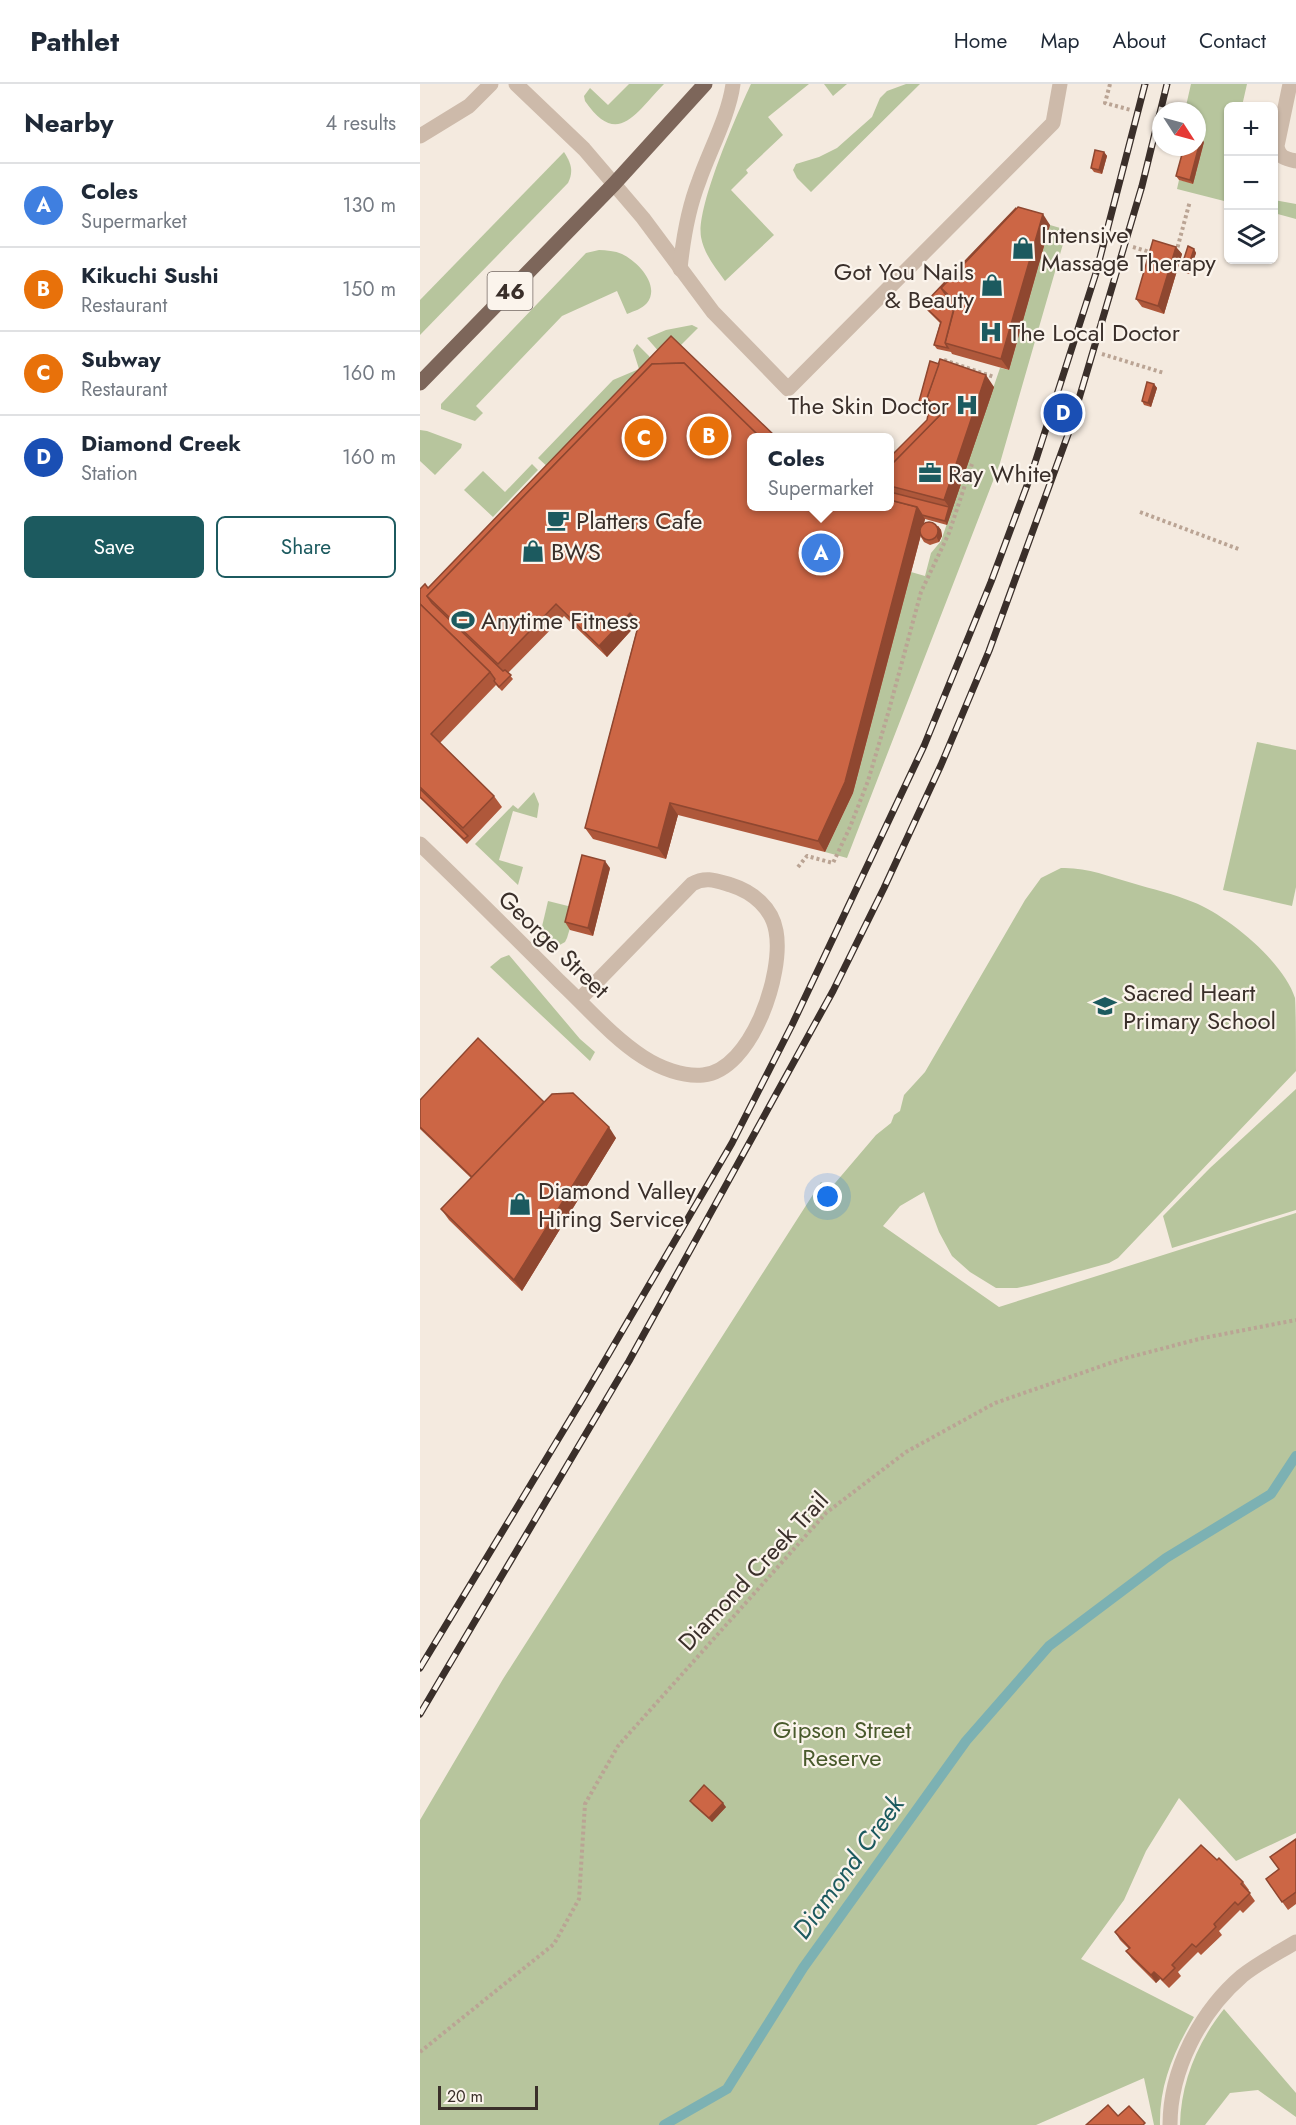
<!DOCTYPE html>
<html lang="en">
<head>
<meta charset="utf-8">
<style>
	:root { --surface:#fff; --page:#f6f6f7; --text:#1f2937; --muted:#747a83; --line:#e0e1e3; --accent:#1c5a5f }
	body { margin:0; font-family:Jost,sans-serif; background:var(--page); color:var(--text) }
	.controls { position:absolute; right:18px; top:18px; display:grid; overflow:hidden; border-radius:9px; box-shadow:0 2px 4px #0004 }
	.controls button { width:54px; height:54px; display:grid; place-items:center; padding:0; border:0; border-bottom:2px solid var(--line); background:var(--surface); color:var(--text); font:30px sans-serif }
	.compass { position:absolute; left:732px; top:18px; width:54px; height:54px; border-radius:50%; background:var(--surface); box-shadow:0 2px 4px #0004; rotate:126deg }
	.scale { position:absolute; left:18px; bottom:15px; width:100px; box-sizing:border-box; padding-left:6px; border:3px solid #3a2f2a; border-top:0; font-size:16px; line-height:21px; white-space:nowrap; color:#3a2f2a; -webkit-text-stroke:4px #fbf4ec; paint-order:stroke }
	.you { position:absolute; left:408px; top:1113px; width:21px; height:21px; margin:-15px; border:4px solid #fff; border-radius:50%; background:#1a73e8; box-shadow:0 0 0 9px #1a73e833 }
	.badge { display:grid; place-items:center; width:39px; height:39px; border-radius:50%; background:var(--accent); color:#fff; font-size:20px; font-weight:700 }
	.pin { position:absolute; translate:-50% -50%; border:3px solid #fff; box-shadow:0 2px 6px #0006 }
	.popup { position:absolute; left:327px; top:349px; width:147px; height:78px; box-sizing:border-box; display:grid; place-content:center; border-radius:9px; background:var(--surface); filter:drop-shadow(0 2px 4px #0005); font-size:20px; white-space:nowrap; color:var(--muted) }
	.popup b { font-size:22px; color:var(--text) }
	.popup::after { content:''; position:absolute; left:50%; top:100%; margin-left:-12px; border:12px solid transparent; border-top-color:var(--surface) }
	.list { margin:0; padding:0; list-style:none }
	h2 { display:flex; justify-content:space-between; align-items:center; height:78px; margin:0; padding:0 24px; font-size:26px }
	h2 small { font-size:20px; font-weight:400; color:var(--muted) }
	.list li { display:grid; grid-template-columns:39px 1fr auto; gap:18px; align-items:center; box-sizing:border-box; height:84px; padding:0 24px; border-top:2px solid var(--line) }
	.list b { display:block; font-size:22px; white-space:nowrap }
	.list p { margin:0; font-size:20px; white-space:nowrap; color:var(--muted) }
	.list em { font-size:20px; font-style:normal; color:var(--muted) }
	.actions { display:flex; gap:12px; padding:18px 24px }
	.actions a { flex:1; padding:14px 0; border:2px solid var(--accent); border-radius:9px; text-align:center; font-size:21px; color:var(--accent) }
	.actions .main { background:var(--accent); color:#fff }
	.icon { flex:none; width:33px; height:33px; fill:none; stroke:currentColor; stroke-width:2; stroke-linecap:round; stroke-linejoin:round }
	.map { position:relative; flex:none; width:876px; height:2041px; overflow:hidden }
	header { display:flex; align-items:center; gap:36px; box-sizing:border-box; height:84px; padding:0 30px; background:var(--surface); border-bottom:2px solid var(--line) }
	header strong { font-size:28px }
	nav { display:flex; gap:33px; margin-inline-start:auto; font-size:21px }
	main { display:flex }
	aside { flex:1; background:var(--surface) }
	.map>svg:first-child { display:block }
</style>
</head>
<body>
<header>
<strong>Pathlet</strong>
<nav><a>Home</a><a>Map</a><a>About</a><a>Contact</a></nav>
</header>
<main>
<aside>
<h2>Nearby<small>4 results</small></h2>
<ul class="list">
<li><span class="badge" style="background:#3f7fe0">A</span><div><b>Coles</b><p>Supermarket</p></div><em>130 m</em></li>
<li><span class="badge" style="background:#e8710a">B</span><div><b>Kikuchi Sushi</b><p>Restaurant</p></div><em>150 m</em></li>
<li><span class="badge" style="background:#e8710a">C</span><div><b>Subway</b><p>Restaurant</p></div><em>160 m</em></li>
<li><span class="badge" style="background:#1a4fb4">D</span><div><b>Diamond Creek</b><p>Station</p></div><em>160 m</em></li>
</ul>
<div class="actions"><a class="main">Save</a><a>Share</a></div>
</aside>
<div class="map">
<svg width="876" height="2041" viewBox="0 0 876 2041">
	<rect width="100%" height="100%" fill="#f4eadf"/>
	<g fill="#b7c59d">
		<path d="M 209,0 L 244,0 C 216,28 198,65 165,17 L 164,12 L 170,4 L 188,21 Z"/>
		<path d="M 331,0 L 389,0 L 348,33 L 363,51 L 326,86 L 328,89 L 311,106 L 354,151 L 305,197 C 295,183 284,170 281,153 C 276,123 317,30 331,0 Z"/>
		<polygon points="404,0 427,0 413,12"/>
		<polygon points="486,0 500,0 391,108 377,94 373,86 376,80 399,73 417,64 452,33 460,14 467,7"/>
		<polygon points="771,0 827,0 822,22 808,22 808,118 757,105 759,96 773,99 784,58 777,56 777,25 766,22"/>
		<path d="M 144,68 C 151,79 154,87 148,99 L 0,251 L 0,216 Z"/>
		<polygon points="854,116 876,120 876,135 854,129"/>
		<polygon points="630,141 647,146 580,379 427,774 405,768 433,709 491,488 505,492 511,469 521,457 580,284 589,286"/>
		<path d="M 179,166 C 186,166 195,167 202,170 C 217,177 241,201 227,219 C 222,225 214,227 207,230 L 197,207 L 142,232 L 56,322 L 63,329 L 55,337 L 21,325 L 21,320 L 166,169 Z"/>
		<polygon points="272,241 278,244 260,262 240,269 227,254 246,246"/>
		<polygon points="217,260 229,272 232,278 130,385 118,374 193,296 219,285 213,266"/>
		<polygon points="0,346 7,347 42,360 41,364 15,391 0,377"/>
		<polygon points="112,380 118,386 73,433 44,406 63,387 85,408"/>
		<polygon points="837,658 876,666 876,803 872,822 803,806"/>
		<polygon points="114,708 119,720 117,734 93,727 79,776 103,783 98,801 55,760 93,721 98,725"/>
		<path d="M 641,784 C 666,783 688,792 712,799 C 732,805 754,810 773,818 C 807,831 864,878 875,914 C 876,928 876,970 876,987 L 698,1174 L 689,1179 L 611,1201 L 597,1204 L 576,1204 L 550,1188 L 532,1172 L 519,1148 L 504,1108 L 480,1122 L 463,1142 L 579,1223 L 876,1129 L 876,1749 L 816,1777 L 759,1714 L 726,1767 L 704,1816 L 661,1875 L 774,1933 C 754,1967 739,2001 740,2041 L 734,2041 L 724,1994 L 616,2041 L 0,2041 L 0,1736 L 83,1595 L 401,1098 L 410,1105 L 456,1051 L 471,1039 L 474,1031 L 480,1027 L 484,1011 L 505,988 L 605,816 L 621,794 Z"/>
		<polygon points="128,817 156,824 147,854 145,858 138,862 120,851"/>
		<polygon points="89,871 160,955 175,968 170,977 70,883 81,874"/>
		<polygon points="876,1005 876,1126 752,1164 743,1132 790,1084"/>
		<path d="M 804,1925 L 876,2009 L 876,2033 L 838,2006 L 810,2009 L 785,2041 L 760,2041 C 761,1998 777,1959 804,1925 Z"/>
	</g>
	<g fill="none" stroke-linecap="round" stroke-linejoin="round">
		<polyline stroke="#7cb1b3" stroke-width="10" points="244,2041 307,2005 383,1884 546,1657 629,1562 746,1474 851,1410 876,1372"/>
		<g stroke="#baa494" stroke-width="4" stroke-dasharray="3 3" stroke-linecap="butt">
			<polyline points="690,0 685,19 711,26"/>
			<polyline points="713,163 733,169"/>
			<polyline points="756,169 770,117"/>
			<polyline points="682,270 744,289"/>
			<polyline points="524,276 574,293"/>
			<polyline points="720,428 821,466"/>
			<polyline points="378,783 387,772 413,779 430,743 448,697 469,626 501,508 529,449 552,380"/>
			<polyline points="0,1968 134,1860 159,1815 165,1720 198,1662 406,1429 486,1368 575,1319 702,1275 783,1254 876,1236"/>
		</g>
		<g stroke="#cdbaaa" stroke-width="15">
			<polyline points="96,0 164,65 223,134 293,228 368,305 633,39 640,0"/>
			<path d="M 870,0 L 857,62 C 859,74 866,75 876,77"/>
			<polyline points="0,52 49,22 71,0"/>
			<path d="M 260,185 C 263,155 268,125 279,97 C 289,68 309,31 313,0"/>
			<path d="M 0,760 C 47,805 93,851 139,897 C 166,922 192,953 223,973 C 240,984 263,993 283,991 C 332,986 364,889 356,847 C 352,824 333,808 311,801 C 297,797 286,792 272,800 L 159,916"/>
			<path d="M 750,2041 C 750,1986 780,1928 822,1892 C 838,1879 858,1869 876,1858"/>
		</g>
		<polyline stroke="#7d665a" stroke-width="15" points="0,299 194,100 285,0"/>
		<g stroke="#3a2f2a" stroke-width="7">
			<g id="rail">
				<polyline points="0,1584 163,1314 312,1059 372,941 504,662 571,498 612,388 676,189 725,0"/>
				<polyline points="0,1630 209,1277 413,907 464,804 521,681 569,567 650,345 722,102 747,0"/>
			</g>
		</g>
		<use href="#rail" stroke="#fbf4ec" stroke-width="4.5" stroke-dasharray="14" stroke-linecap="butt"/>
	</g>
	<g fill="#af583b">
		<polygon points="784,58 773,100 759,96 756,92"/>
		<polygon points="684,68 687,72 682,90 674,88 671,84"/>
		<polygon points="598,123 630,141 589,286 532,270 531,268 517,265 514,261 520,239 506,225 503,221"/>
		<polygon points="756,163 762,170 744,230 722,223 716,215"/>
		<polygon points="774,165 776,169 769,190 764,188 761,184"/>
		<polygon points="510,277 574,303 527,441 505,435 504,439 518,442 521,446 522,452 519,458 510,461 504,458 501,453 501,451 433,709 405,768 258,731 246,775 173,755 165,744 218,541 217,540 187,573 144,532 88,589 93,595 82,607 76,601 20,659 74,712 82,723 47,760 0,714 0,505 332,423 470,423 470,373 507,336 508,333 498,321"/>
		<polygon points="734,300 737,304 731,323 724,321 722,317"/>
		<polygon points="190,784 173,852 150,846 145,838"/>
		<polygon points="0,1016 124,1018 196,1054 102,1207 29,1136 21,1125 51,1094 0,1045"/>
		<polygon points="270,1717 306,1723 292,1738 273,1721"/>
		<polygon points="876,1755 876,1820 868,1826 846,1795 859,1785"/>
		<polygon points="797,1776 823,1798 829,1806 828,1807 835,1817 823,1829 820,1826 799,1847 802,1851 781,1871 778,1868 758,1888 761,1892 749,1904 740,1895 736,1899 712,1875 706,1867 709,1865 700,1856 695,1848"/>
	</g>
	<g fill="#8f4730">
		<polygon points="781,54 784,58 773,100 770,96"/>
		<polygon points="684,68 687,72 682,90 679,86"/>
		<polygon points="623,130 630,141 589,286 581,275"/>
		<polygon points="756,163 762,170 744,230 738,222"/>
		<polygon points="774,165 776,169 769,190 767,186"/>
		<polygon points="566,291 574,303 527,441 525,437 529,423 524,416"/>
		<polygon points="734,300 737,304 731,323 728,319"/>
		<polygon points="497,423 505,435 433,709 405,768 398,757"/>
		<polygon points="518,442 521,446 522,452 519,458 517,454"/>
		<polygon points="210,529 217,540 187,573 179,562"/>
		<polygon points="250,719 258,731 246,775 238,764"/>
		<polygon points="185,777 190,784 173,852 168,844"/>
		<polygon points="189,1043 196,1054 102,1207 94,1196"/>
		<polygon points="303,1719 306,1723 292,1738 289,1734"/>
		<polygon points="734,1888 740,1895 736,1899 731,1891"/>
	</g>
	<g fill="#cc6645" stroke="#8f4730" stroke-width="1.5">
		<polygon points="777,53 781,54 770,96 756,92 764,63 777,63"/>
		<polygon points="675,66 684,68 679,86 671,84"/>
		<polygon points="598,123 623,130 581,275 525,259 536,218 521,204"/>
		<polygon points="596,124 521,204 526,211 535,220 525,259 528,264 514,261 521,238 503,221"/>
		<polygon points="733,156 756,163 738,222 716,215"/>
		<polygon points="768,162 774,165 767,186 761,184"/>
		<polygon points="251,252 357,354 341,354 264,279 232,280 7,512 12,519 83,587 85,586 91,591 79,603 74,597 75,595 70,588 0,520 0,505 5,500 8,504"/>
		<polygon points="520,275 566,291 524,416 470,402 470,382 522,329 507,314"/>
		<polygon points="510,277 519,280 507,314 512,321 521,330 470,382 470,373 507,336 508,331 498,321"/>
		<polygon points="264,279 341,354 332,354 332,423 470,423 470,416 497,423 425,698 398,757 250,719 238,764 165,744 219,539 210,529 179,562 136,520 78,580 7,512 232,280"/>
		<polygon points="727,298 734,300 728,319 722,317"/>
		<polygon points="470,408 529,423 525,437 502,431 497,423 470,416"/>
		<circle cx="509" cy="447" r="9"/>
		<polygon points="0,520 70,588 11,650 74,712 43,744 0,703"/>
		<polygon points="0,705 48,752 44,755 0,713"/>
		<polygon points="162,771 185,777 168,844 145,838"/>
		<polygon points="58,954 124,1018 52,1093 0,1043 0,1016"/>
		<polygon points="153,1009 189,1043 94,1196 21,1125 132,1010"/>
		<polygon points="284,1701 303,1719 289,1734 270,1717"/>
		<polygon points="876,1755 876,1808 862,1818 846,1795 859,1785 850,1773"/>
		<polygon points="781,1761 797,1776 799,1774 823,1798 821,1800 830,1809 818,1821 815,1818 794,1840 796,1843 776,1863 772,1860 752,1881 755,1884 743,1896 734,1888 731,1891 706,1867 710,1864 695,1848"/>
		<polygon points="688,2021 698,2032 709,2022 725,2039 723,2041 666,2041"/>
	</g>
	<defs>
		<g id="shop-bare" transform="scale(1.8)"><path d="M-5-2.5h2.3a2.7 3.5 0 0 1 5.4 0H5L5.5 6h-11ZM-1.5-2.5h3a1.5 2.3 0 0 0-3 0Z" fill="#1c5a5f" stroke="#fbf4ec" stroke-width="2.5" paint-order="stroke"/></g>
		<g id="hospital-bare" transform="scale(1.8)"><path d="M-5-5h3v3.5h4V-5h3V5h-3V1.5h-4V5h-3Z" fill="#1c5a5f" stroke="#fbf4ec" stroke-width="2.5" paint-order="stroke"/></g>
		<g id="office-bare" transform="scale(1.8)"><path d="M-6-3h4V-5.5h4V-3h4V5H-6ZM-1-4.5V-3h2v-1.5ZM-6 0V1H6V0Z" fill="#1c5a5f" stroke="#fbf4ec" stroke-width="2.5" paint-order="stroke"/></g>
		<g id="cafe-bare" transform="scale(1.8)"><path d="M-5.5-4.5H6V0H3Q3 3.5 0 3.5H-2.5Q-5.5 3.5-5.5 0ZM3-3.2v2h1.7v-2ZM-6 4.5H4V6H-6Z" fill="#1c5a5f" stroke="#fbf4ec" stroke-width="2.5" paint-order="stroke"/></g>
		<g id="stadium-bare" transform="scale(1.8)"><path d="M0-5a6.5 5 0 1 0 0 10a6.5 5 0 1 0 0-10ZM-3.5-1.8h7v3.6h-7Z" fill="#1c5a5f" stroke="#fbf4ec" stroke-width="2.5" paint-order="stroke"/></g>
		<g id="school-bare" transform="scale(1.8)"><path d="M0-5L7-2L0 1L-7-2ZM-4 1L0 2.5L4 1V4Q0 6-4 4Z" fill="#1c5a5f" stroke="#fbf4ec" stroke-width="2.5" paint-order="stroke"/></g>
	</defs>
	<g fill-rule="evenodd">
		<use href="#shop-bare" x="603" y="164"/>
		<use href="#shop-bare" x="572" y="201"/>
		<use href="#hospital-bare" x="571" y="248"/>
		<use href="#hospital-bare" x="547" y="321"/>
		<use href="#office-bare" x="510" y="389"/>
		<use href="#cafe-bare" x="138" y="436"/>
		<use href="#shop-bare" x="113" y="467"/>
		<use href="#stadium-bare" x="43" y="536"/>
		<use href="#school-bare" x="685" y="922"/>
		<use href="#shop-bare" x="100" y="1120"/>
	</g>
	<g text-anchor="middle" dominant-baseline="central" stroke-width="4.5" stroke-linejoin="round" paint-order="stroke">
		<rect fill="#fbf4ec" stroke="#746a64" stroke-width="1.5" x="67.5" y="188" width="45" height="38" rx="4.5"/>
		<g font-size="22" font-weight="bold" fill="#3a2f2a">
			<text x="90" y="207">46</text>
		</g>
		<g font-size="24" fill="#3a2f2a" stroke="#fbf4ec" text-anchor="start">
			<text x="621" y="150">Intensive<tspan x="621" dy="28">Massage Therapy</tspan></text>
			<text x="554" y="187" text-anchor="end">Got You Nails<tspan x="554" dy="28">&amp; Beauty</tspan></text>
			<text x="589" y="248">The Local Doctor</text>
			<text x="529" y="321" text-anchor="end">The Skin Doctor</text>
			<text x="528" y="389">Ray White</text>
			<text x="156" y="436">Platters Cafe</text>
			<text x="131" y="467">BWS</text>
			<text x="61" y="536">Anytime Fitness</text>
			<text x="703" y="908">Sacred Heart<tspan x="703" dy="28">Primary School</tspan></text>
			<text x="118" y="1106">Diamond Valley<tspan x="118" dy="28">Hiring Service</tspan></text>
		</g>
		<g font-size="24" fill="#3a2f2a" stroke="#fbf4ec">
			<text transform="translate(134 860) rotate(44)">George Street</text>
			<text transform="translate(333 1487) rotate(-47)">Diamond Creek Trail</text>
		</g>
		<g font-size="24" fill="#495a2c" stroke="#fbf4ec">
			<text x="422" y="1645">Gipson Street<tspan x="422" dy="28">Reserve</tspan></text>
		</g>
		<g font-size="26" font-style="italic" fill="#1c5a5f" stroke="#fbf4ec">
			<text transform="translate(428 1783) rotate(-54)">Diamond Creek</text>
		</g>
	</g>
</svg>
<div class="controls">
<button>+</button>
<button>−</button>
<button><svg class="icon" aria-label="layers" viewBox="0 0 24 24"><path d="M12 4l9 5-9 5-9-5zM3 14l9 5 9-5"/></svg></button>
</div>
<svg class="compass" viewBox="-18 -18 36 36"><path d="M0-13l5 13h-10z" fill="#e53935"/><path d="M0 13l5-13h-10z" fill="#747a83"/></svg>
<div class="scale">20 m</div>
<div class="you"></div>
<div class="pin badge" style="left:401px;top:469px;background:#3f7fe0">A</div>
<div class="popup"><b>Coles</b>Supermarket</div>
<div class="pin badge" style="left:289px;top:352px;background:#e8710a">B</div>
<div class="pin badge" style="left:224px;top:354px;background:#e8710a">C</div>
<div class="pin badge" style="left:643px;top:329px;background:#1a4fb4">D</div>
</div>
</main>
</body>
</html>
